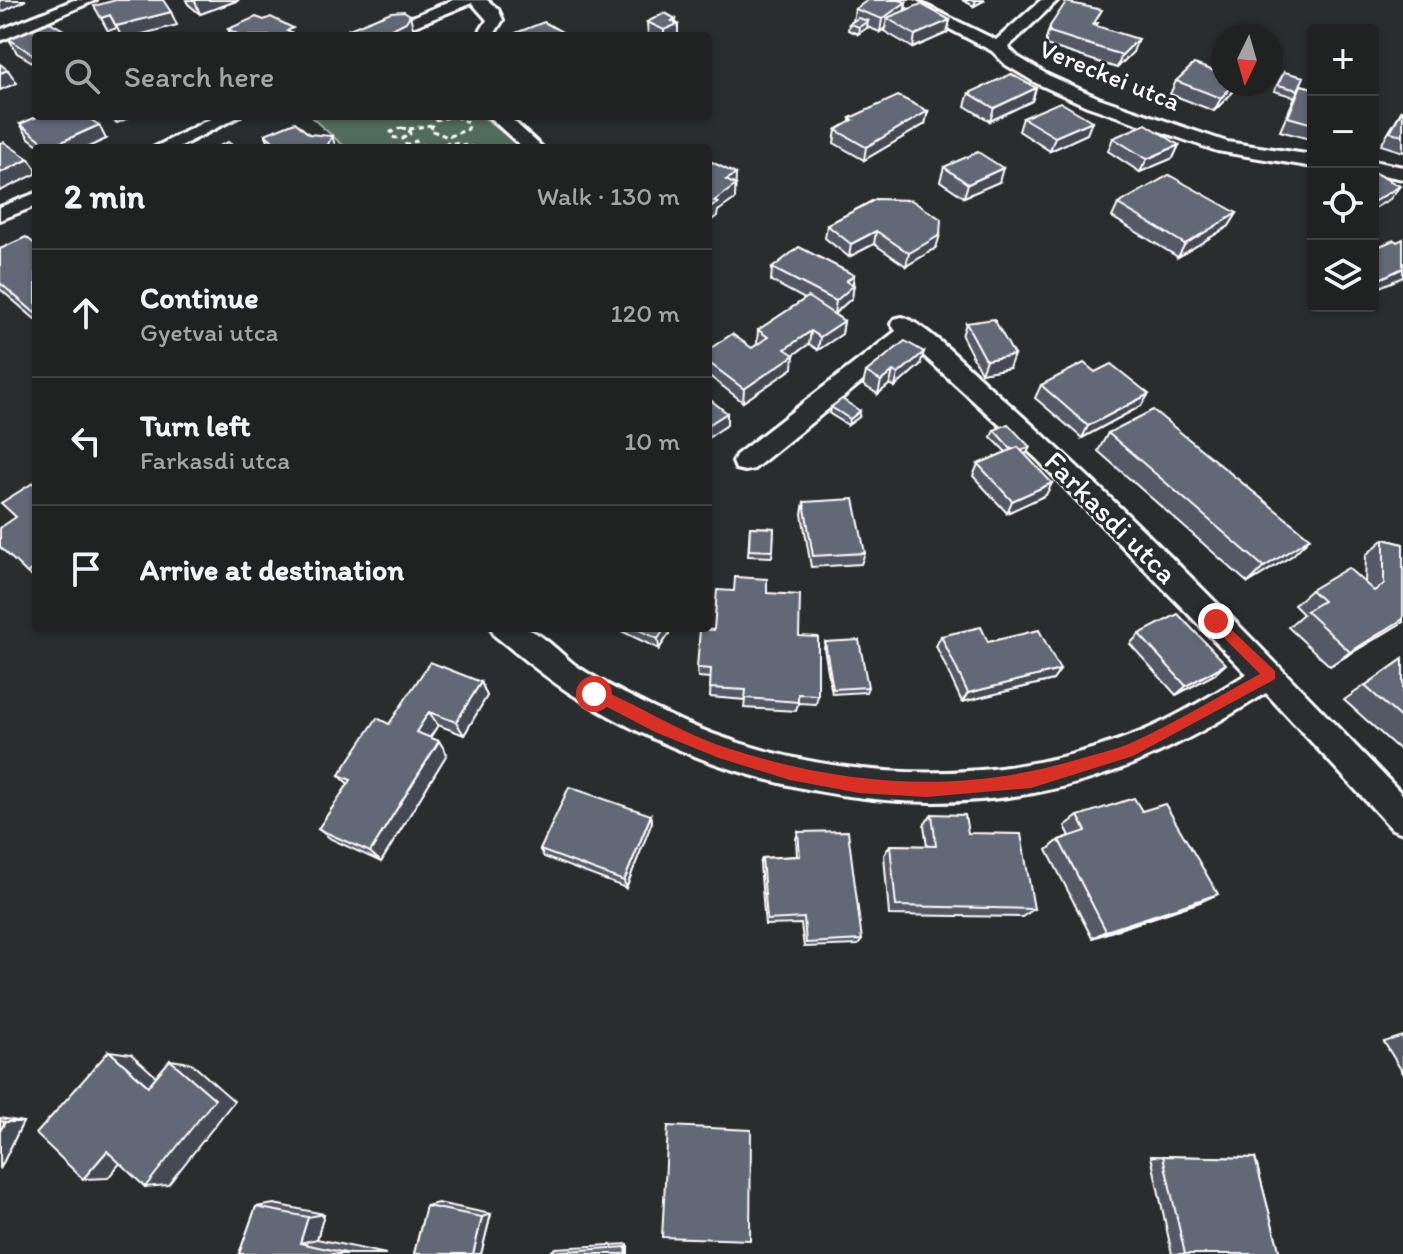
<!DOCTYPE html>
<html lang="en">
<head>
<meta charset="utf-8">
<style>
	:root { --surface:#202222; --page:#282a2a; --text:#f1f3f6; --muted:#a2a4a5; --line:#3d3f40 }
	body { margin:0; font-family:Itim,sans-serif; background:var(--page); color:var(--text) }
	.controls { position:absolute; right:24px; top:24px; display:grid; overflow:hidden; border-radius:8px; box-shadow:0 2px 6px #0004 }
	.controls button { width:72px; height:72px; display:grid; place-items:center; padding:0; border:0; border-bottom:2px solid var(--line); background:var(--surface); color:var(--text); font:40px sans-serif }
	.compass { position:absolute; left:1211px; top:24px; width:72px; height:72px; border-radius:50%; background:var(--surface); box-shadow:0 2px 6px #0004; rotate:185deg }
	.stop { position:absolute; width:24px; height:24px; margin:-18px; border:6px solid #d93025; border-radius:50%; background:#fff }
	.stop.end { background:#d93025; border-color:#fff; box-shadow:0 2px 8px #0008 }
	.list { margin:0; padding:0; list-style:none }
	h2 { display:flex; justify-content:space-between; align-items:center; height:104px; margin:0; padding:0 32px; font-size:34px }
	h2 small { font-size:26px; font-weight:400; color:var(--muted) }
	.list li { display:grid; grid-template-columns:52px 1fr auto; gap:24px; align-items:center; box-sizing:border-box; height:128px; padding:0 32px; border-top:2px solid var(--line) }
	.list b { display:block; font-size:30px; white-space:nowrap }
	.list p { margin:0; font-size:26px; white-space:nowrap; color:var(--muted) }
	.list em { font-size:26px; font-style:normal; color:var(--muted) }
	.icon { flex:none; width:44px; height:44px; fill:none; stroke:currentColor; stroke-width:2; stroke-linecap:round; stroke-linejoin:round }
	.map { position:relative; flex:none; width:1403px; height:1254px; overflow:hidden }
	.search { position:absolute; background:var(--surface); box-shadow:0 2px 6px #0004; left:32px; top:32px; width:680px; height:88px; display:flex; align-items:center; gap:20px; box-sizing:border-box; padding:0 28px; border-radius:8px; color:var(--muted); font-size:30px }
	.panel { position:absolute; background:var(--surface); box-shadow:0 2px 6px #0004; left:32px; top:144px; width:680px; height:488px; border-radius:8px }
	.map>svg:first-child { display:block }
</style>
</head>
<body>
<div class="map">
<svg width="1403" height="1254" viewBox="0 0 1403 1254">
	<rect width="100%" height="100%" fill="#2a2d2e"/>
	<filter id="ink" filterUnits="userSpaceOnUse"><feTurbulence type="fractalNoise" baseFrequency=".0125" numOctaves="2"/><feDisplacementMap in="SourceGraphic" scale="16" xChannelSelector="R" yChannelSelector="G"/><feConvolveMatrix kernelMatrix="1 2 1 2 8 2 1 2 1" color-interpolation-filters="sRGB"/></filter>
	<g filter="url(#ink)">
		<polygon fill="#516c5c" stroke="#a8b6ae" stroke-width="2" points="310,116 482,116 523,148 346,148"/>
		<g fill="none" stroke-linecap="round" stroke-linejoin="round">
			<g stroke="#fff" stroke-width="6">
				<g id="minor">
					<polygon points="74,0 96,0 0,41 0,30"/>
					<polygon points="453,0 487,0 498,9 503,20 493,36 477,36 487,20 472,3 390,36 367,36"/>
					<polygon points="894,0 914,0 996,40 1041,0 1058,0 1008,47 1018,57 1048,75 1099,98 1227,142 1313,155 1313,167 1217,151 1087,106 1036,83 1006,65 992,51"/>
					<polygon points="216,116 240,116 177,148 153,148"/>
					<polygon points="488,116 508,116 543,148 523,148"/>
					<polygon points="1373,161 1403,167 1403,179 1373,173"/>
					<polygon points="36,193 36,206 0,220 0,207"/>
					<path d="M 902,317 C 925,323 972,371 992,389 C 1137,517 1270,657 1403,795 L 1403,833 L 1392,829 L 1266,693 C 1202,733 1136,769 1062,787 C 898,826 721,786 578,698 C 548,680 522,657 495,636 L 491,628 C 501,628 518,625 527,629 C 544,635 561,654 575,665 C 600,682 627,695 655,709 C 801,781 977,794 1130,736 C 1171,721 1210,696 1247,674 L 1037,459 L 910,343 L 754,469 L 745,471 L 736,469 L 733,462 L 736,455 L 896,331 L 891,324 L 894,319 Z"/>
				</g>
			</g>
			<g stroke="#fff" stroke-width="3" stroke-dasharray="5 4" stroke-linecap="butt">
				<polygon points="455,116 468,123 468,129 448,137 430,130 436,120"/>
				<polygon points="401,128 409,129 410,134 402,139 392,137 391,132"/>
				<polyline points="409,129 431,125"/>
				<polyline points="396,148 416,141 427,148"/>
				<polyline points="436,148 450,142 477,148"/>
			</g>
			<use href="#minor" fill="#2a2d2e" fill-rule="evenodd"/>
		</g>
		<g fill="#545965" stroke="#fff" stroke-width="2">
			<polygon points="186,0 239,0 200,14 188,4"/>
			<polygon points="962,0 985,0 974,6"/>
			<polygon points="906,2 904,11 950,20 947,33 913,48 884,31 885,28 880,32 867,27 858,34 848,30 849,24 853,21 855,9"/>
			<polygon points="647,22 676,23 678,36 651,36 648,35"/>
			<polygon points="1098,23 1096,26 1133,52 1117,68 1046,45 1046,39 1050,26"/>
			<polygon points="228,29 296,35 297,36 231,36"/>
			<polygon points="36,36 36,64 17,53 9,39"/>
			<polygon points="1284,72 1298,90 1295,97 1274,91"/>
			<polygon points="1176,81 1223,84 1236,84 1232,93 1214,111 1170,94"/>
			<polygon points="1301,85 1313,88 1313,140 1280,131 1294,99"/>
			<polygon points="1036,88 1032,101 990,121 965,106 969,93"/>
			<polygon points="1402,110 1403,111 1403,152 1381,145"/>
			<polygon points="928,111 925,124 864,160 834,143 836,130 850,122 850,118"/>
			<polygon points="107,116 132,116 117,123"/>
			<polygon points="1023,118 1092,121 1087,134 1050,151 1019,131"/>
			<polygon points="20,124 106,139 86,148 42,148 29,138"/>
			<polygon points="265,134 309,134 336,148 272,148"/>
			<polygon points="1113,138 1179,145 1173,158 1140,172 1108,151"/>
			<polygon points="944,167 999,182 964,197 940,181"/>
			<polygon points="876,199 936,248 906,266 874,244 849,257 825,238 827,225"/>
			<polygon points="1118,204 1237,213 1229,226 1178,257 1112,217"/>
			<polygon points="36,245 36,320 0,289 0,249"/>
			<polygon points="772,268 854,275 852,298 834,314 844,321 842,334 818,350 809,344 793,355 793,368 743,402 708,375 708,350 752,348 758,344 757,343 758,330 805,299 771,281"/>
			<polygon points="966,323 1009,368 981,373 962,336"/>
			<polygon points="920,365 895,387 890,384 878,394 863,385 866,372"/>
			<polygon points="1095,372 1141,406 1082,438 1035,398 1041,385"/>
			<polygon points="831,407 859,417 848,425 830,414"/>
			<polygon points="994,430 1027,453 1024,454 1046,495 1007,513 973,476 978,464 1006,452 991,437"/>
			<polygon points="1108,433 1293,555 1248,583 1098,451"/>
			<polygon points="804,502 865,553 861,564 811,567 802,514"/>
			<polygon points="750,527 774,528 772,557 748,556"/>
			<polygon points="1384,539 1403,544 1403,622 1330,666 1288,627 1303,614 1294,605 1311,590 1365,583 1366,555"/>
			<polygon points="767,593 799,636 818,695 816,704 798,703 796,711 744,708 745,700 710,697 711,678 698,677 697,668 714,630"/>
			<polygon points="615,628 673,628 659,649"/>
			<polygon points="1139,634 1215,674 1176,695 1130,644"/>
			<polygon points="941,636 1060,670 1053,680 962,702 936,646"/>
			<polygon points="825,642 868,687 866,692 832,694 824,648"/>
			<polygon points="1403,659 1403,753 1344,700"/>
			<polygon points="481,682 487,696 464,735 438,725 430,738 439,741 447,754 381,862 331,839 318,829 348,784 339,775 389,724"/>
			<polygon points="1142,811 1200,902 1092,938 1047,850 1059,840 1070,836 1065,826 1078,816"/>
			<polygon points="932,814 1034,909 1022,917 889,915 884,855 890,845 927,846 924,825"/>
			<polygon points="651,815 652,822 626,888 544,857 540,850"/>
			<polygon points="798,832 862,940 858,945 804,947 801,924 765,925 760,864 762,858 797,856 796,839"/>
			<polygon points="1403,1036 1403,1073 1384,1042"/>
			<polygon points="0,1118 23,1122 0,1169"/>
			<polygon points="1151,1156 1255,1158 1280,1254 1172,1254"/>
			<polygon points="438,1203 491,1214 481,1254 414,1254 426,1206"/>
			<polygon points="274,1204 324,1214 317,1239 386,1254 239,1254 256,1207"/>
			<polygon points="628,1244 628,1254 551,1254 551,1252 555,1248"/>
		</g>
		<g fill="#454852" stroke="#fff" stroke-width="2">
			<polygon points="0,0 26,0 2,12 0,9"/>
			<polygon points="196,0 239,0 200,14 195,1"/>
			<polygon points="976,0 985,0 974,6"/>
			<polygon points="906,2 904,15 887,18 885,28 880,32 882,19"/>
			<polygon points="171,12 177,25 135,36 121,36 116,26"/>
			<polygon points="110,15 117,28 108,31 101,18"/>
			<polygon points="410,15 415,36 369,36"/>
			<polygon points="676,19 676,25 678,24 678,36 664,36 664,30 672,21"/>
			<polygon points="950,20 947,33 913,48 915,35"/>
			<polygon points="868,21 867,28 858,34 859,27"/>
			<polygon points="1138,39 1133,52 1117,68 1122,55"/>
			<polygon points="8,70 17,83 0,90 0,73"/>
			<polygon points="1234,84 1236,84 1232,93 1214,111 1221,98"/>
			<polygon points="1036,88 1032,101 990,121 994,108"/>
			<polygon points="928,111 925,124 864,160 866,147"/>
			<polygon points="113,116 132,116 117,123"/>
			<polygon points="1092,121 1087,134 1050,151 1055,137"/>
			<polygon points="99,125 106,139 86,148 50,147"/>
			<polygon points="332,136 336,148 326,148"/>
			<polygon points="1179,145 1173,158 1140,172 1147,159"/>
			<polygon points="29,159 36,169 36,174 0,191 0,173"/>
			<polygon points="1003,168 999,182 964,197 968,184"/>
			<polygon points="736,174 735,199 718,211 717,216 709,222 708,228 708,209 726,180"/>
			<polygon points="1400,186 1390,199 1373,209 1373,202"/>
			<polygon points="1237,213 1229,226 1178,257 1185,244"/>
			<polygon points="876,231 874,244 849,257 851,244"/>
			<polygon points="940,235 936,248 906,266 909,253"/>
			<polygon points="1403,268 1403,277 1373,290 1373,282"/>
			<polygon points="854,275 852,288 854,285 852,298 834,314 836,301 846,281"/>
			<polygon points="844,321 842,334 818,350 820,337"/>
			<polygon points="811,331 809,344 783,362 785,349"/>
			<polygon points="924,352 920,365 895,387 898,374"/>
			<polygon points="794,355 793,368 743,402 744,389"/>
			<polygon points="1014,355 1009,368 981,373 986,360"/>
			<polygon points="893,371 890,384 878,394 881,381"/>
			<polygon points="1149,394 1141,406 1082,438 1088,426"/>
			<polygon points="860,411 859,417 848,425 850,419"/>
			<polygon points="727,413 727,425 708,438 708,425"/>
			<polygon points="1030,447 1027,453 1012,459 1015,453"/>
			<polygon points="1052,483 1046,495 1007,513 1012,501"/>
			<polygon points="1310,538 1293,555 1248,583 1264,567"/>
			<polygon points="36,566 36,580 27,573"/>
			<polygon points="1403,619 1403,622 1330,666 1350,652"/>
			<polygon points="665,628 673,628 659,649 658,639"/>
			<polygon points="1226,664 1215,674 1176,695 1186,686"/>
			<polygon points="1060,670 1053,680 962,702 968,693"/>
			<polygon points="481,682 487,696 464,735 456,722"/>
			<polygon points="429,712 438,725 425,745 416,732"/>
			<polygon points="439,741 447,754 381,862 370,852"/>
			<polygon points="651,815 652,822 626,888 624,881"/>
			<polygon points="1218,894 1200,902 1092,938 1106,931"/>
			<polygon points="109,1051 131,1054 169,1088 148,1086"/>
			<polygon points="170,1060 191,1063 234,1101 168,1185 145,1187"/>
			<polygon points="5,1122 23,1122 0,1169 0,1131"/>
			<polygon points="107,1151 130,1151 108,1178 83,1179"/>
			<polygon points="324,1214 317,1239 300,1243 308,1217"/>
			<polygon points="491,1214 481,1254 473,1254 482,1217"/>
		</g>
		<g fill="#626775" stroke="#fff" stroke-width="2">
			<polygon points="116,0 163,0 171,12 116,26 110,15 101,18 94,6"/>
			<polygon points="868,0 899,0 906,2 882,19 855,9"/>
			<polygon points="1066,2 1102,10 1093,25 1138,39 1122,55 1050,32 1050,26"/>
			<polygon points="921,4 950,20 915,35 887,18"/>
			<polygon points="404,11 410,15 406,22 394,28 369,36 359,36 349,29 391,12"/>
			<polygon points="665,13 676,19 672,21 678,24 664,30 647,22"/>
			<polygon points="256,17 264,20 271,17 293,28 287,31 297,36 241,36 228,29"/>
			<polygon points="858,18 868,21 859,27 849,24"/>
			<polygon points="50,22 74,36 36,36 35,56 9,39"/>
			<polygon points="544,22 566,34 561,36 508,36"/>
			<polygon points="0,64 8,70 0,73"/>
			<polygon points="1194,64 1223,74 1223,84 1234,84 1221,98 1176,81"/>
			<polygon points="1284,72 1304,77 1298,90 1278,85"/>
			<polygon points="1011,74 1036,88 994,108 969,93"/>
			<polygon points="1301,85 1313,88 1313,124 1288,117"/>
			<polygon points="898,96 928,111 866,147 836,130 853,120 850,118"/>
			<polygon points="1060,102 1092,121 1055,137 1023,118"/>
			<polygon points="1402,110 1403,111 1403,135 1390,132"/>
			<polygon points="39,116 85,116 99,125 50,147 20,124"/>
			<polygon points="295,122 309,134 332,136 326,148 281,148 265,134"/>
			<polygon points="1146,124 1179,145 1147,159 1113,138"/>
			<polygon points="4,142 29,159 0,173 0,143"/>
			<polygon points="228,142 236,148 215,148"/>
			<polygon points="978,152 1003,168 968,184 944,167"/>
			<polygon points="708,160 736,174 726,180 736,185 714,201 718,203 708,209"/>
			<polygon points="1373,172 1400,186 1373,202"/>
			<polygon points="1169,175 1237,213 1185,244 1118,204"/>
			<polygon points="876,199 911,200 941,219 940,235 909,253 876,231 851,244 827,225"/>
			<polygon points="26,237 36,245 36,314 0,283 0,249"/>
			<polygon points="1403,239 1403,268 1373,282 1373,249 1394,240 1397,242"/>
			<polygon points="799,247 854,275 846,281 854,285 836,301 772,268"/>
			<polygon points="808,297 844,321 820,337 811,331 785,349 794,355 744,389 708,362 708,350 732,334 752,348 768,337 758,330"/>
			<polygon points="994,319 1014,355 986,360 966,323"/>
			<polygon points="905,341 924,352 898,374 893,371 881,381 866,372"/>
			<polygon points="1084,363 1095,372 1111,364 1149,394 1088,426 1041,385"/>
			<polygon points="708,398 727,413 708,425"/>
			<polygon points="842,399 860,411 850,419 831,407"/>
			<polygon points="1153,410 1310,538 1264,567 1108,433"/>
			<polygon points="1008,424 1030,447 1021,450 1018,447 1012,450 994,430"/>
			<polygon points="1018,447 1052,483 1012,501 978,464"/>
			<polygon points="36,481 36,566 27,573 0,547 0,528 16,517 1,503"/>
			<polygon points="854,499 865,553 813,556 804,502"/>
			<polygon points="750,527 774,528 773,551 749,550"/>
			<polygon points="1384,539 1403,544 1403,619 1350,652 1306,611 1323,601 1311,590 1348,568 1374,591 1384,584"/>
			<polygon points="735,577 767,579 767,593 800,595 799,636 818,637 818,695 798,694 798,702 745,698 746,690 710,688 711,669 697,668 700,629 714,630 717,590 734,591"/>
			<polygon points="1178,614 1226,664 1186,686 1139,634"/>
			<polygon points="981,627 988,642 1039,630 1060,670 968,693 941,636"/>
			<polygon points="635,628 665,628 658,639"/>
			<polygon points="859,640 868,687 833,689 825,642"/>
			<polygon points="1403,659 1403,720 1365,686"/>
			<polygon points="430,662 481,682 456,722 429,712 416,732 439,741 370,852 318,829 351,780 339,775 377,718 389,724"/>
			<polygon points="569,787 651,815 624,881 540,850"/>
			<polygon points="1134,798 1142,811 1165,804 1218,894 1106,931 1059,840 1086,831 1078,816"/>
			<polygon points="932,814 965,815 968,833 1021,834 1034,909 896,906 890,845 936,846"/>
			<polygon points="848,831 862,940 806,943 804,918 767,920 762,858 800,856 798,832"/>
			<polygon points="109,1051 148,1086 170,1060 215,1099 145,1187 107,1151 83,1179 36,1134"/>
			<polygon points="0,1121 5,1122 0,1131"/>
			<polygon points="668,1126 751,1130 750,1240 662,1237"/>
			<polygon points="1163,1156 1255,1158 1280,1254 1185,1254"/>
			<polygon points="426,1206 482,1217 473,1254 414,1254"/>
			<polygon points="256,1207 308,1217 300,1243 350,1254 239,1254"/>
			<polygon points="626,1247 626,1254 551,1254 551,1252"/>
		</g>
	</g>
	<path fill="#d93025" d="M 1216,615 L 1275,671 L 1275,679 L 1133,756 L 1031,788 L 926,797 L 859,793 L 790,780 L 719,758 L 655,732 L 590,698 L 588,694 L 594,687 C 640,705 680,733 727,748 C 843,786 962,795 1079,759 C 1096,754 1115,750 1131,743 C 1175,723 1217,697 1260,674 L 1211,625 L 1211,617 Z"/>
	<g text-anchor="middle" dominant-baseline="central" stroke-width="6" stroke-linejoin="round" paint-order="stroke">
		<g font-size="26" fill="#fff" stroke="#2a2d2e">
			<text transform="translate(1110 75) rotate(22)">Vereckei utca</text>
		</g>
		<g font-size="30" fill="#fff" stroke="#2a2d2e">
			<text transform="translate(1111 517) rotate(45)">Farkasdi utca</text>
		</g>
	</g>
</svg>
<div class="controls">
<button>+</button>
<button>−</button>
<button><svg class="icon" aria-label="locate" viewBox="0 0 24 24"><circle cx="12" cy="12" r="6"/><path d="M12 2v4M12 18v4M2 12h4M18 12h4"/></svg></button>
<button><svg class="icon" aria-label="layers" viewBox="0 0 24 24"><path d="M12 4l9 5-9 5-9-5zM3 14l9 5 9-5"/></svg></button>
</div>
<svg class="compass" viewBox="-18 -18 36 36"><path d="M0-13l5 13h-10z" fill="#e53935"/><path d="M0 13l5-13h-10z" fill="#a2a4a5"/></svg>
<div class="stop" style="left:594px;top:694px"></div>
<div class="stop end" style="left:1216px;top:621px"></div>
<div class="search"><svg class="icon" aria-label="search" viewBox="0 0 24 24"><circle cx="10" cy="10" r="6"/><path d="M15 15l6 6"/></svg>Search here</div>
<section class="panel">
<h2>2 min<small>Walk · 130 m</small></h2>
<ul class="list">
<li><svg class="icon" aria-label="ahead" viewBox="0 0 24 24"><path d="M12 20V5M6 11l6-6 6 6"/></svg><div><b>Continue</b><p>Gyetvai utca</p></div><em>120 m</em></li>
<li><svg class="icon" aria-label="left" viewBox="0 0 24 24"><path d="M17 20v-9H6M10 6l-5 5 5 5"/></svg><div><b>Turn left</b><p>Farkasdi utca</p></div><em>10 m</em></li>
<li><svg class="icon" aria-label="arrive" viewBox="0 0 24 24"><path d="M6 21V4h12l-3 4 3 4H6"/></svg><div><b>Arrive at destination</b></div></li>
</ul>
</section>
</div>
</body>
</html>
